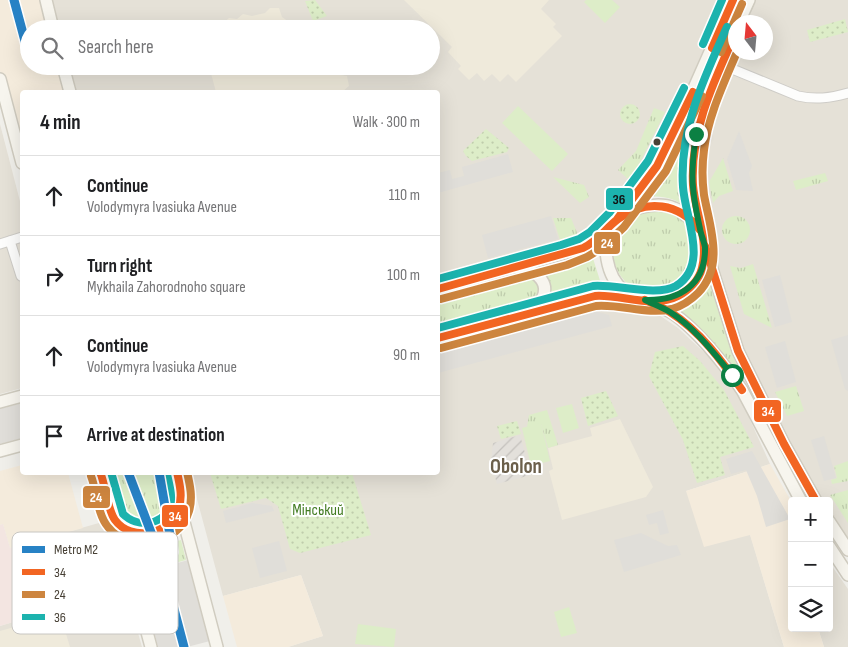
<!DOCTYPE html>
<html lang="en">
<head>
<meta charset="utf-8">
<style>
	:root { --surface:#fff; --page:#f2f2f2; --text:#202124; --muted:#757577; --line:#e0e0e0 }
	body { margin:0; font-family:"Sofia Sans Condensed",sans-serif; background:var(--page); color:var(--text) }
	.controls { position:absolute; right:15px; bottom:15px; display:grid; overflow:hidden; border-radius:5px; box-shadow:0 5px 20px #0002 }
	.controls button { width:45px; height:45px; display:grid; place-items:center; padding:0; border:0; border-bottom:1px solid var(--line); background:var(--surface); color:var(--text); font:25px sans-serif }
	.compass { position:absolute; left:728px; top:15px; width:45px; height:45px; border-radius:50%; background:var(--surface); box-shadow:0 5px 20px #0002; rotate:344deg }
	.stop { position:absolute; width:15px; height:15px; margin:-11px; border:4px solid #0b8043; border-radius:50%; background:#fff }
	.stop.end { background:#0b8043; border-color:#fff; box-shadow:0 1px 5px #0008 }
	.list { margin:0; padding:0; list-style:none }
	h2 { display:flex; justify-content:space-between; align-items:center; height:65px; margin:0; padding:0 20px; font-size:21px }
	h2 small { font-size:16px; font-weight:400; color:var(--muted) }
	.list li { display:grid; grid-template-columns:32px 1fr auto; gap:15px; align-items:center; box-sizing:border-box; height:80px; padding:0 20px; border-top:1px solid var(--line) }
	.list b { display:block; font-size:19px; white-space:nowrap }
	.list p { margin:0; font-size:16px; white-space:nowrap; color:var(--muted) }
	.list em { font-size:16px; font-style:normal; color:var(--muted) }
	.icon { flex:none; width:28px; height:28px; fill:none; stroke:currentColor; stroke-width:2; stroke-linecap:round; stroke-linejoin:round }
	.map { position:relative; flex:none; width:848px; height:647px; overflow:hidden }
	.search { position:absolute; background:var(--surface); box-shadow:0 5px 20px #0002; left:20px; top:20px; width:420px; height:55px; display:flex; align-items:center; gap:12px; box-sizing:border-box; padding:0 18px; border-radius:28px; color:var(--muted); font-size:19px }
	.panel { position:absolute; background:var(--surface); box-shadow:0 5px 20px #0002; left:20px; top:90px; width:420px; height:385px; border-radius:5px }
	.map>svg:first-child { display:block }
</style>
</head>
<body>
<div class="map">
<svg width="848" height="647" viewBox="0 0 848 647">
	<defs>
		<pattern id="industrial-furrows" width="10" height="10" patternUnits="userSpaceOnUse" patternTransform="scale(1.25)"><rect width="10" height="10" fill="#e3e0db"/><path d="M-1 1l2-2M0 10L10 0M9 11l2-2" fill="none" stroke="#c4c1bd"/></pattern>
		<pattern id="grass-tufts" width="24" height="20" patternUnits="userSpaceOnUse" patternTransform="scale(1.25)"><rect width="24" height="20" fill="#ddedc8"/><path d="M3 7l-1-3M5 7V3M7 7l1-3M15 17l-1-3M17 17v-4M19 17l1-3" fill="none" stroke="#bfccac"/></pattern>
		<pattern id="park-dots" width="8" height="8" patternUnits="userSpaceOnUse" patternTransform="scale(1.25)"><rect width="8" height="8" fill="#ddedc8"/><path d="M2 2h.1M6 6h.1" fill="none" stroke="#bfccac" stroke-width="1.8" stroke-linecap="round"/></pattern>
	</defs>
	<rect width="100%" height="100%" fill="#f0efea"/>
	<g fill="#e5e1d7">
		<polygon points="51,0 727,0 678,107 650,166 601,227 589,236 576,242 438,278 438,92 76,92 69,66 431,66 431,29 58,29"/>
		<polygon points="754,0 848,0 848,90 817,96 799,93 738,67 732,63 729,59 735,41 736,52 766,52 766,22 744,22"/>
		<polygon points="726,72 788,97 811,103 827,103 848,98 848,542 829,513 829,501 821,501 801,471 740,343 709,238 701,203 695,160 705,111 722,73"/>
		<polygon points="0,124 22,209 22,388 0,394"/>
		<polygon points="608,301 627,303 646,309 662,317 678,328 709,357 737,391 770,464 686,491 750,534 784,647 288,647 323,636 301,575 223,596 190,473 438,472 438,341 590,302"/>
		<polygon points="106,521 142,647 0,647 0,626 72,604 53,536"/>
		<polygon points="829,562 848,589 848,647 824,647 818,628 829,628"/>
	</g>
	<g fill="#f4ebdc">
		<polygon points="0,0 42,0 50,29 29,29 29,66 60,66 67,92 22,92 22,156 0,71"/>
		<polygon points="770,464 792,503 792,628 818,628 824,647 784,647 750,535 704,547 686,491"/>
		<polygon points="22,465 22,472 68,473 83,528 10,548 3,524 0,525 0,471"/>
		<polygon points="301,575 323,636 288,647 237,647 223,596"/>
	</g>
	<polygon fill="url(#industrial-furrows)" points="520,435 531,475 497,484 491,462 493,443"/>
	<g fill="#efeadb">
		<polygon points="404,0 549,0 541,9 556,24 553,27 562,36 516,82 508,74 500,82 492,74 484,81 477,73 469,80 458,69 461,66 448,52 452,47"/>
		<polygon points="270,8 279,8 282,17 289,22 291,28 318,21 321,29 222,29 221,25 229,18 237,19 243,14 252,16 265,13"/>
		<polygon points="209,66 338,66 341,75 347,76 349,86 343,91 344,92 216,92"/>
		<polygon points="620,419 653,487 646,497 562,520 549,471 553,469 548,448 592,436 590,428"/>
		<polygon points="60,614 70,647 0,647 0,631"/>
	</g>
	<polygon fill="#f3e5e1" points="3,524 10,548 53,536 72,604 0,626 0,525"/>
	<g fill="url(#grass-tufts)">
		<polygon points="654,108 665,112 638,166 629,180 618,170 636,151"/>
		<path d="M 690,109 L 684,157 L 688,207 C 672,198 664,195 646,197 L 665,169 Z"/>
		<polygon points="723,158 733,191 719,196 713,203 709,182"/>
		<polygon points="825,173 828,181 796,190 793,181"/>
		<polygon points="553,177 584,185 589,197 580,203"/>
		<circle cx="655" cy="252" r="42"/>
		<circle cx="736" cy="230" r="14"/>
		<polygon points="553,218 571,218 578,235 560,240"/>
		<polygon points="591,252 602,287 544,302 535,268"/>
		<polygon points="753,264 772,328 744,314 730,266 741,268"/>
		<polygon points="525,272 540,285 540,296 530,307 438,331 438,295"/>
		<path d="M 706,274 L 740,375 C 719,348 699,325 673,304 C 687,296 698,289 706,274 Z"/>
		<polygon points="796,386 804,411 787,416 775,392"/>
		<polygon points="547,410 558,445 548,448 541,424 527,427 529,415"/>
		<polygon points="848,461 848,481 832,484 831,480 837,478 834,466"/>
		<path d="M 107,473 L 170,473 C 173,483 179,496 175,507 C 166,530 137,537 122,517 C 114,508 110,485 107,473 Z"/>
		<polygon points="848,490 848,523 830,495"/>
		<polygon points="181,540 186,560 139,573 134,553"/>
	</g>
	<g fill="url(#park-dots)">
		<polygon points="315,0 327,16 313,21 305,1"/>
		<polygon points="845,19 848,32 810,42 807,30"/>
		<circle cx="630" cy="114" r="10"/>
		<polygon points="486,129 509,148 507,152 472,161 466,156 463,151"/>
		<polygon points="683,346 700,361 724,390 754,447 720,457 725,475 697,483 683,440 649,376 655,352"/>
		<polygon points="606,391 618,416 588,426 581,398"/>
		<polygon points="517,421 521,434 501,439 497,426"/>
		<polygon points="210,473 352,473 371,535 300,553 290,549 278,506 266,498 221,509"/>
	</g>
	<g fill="#ddedc8">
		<polygon points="586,0 612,0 620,7 605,23 584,2"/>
		<polygon points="518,106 568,154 552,171 502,123"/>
		<polygon points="572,404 579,428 563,433 556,408"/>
		<polygon points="541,423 550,461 531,466 522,428"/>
		<polygon points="569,607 577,633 561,637 554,612"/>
		<polygon points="358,624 396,629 394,647 355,644"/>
	</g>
	<g fill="#e0ded9">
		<polygon points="739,131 752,166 749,173 753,191 736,190 727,159"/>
		<polygon points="508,154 513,172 438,193 438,173 450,170 452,179 464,176 462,167"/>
		<polygon points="551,216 558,239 488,258 482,235"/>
		<polygon points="780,275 792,322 775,327 762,280"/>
		<polygon points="590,310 609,315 612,326 438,373 438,350"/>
		<polygon points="848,335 848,391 845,389 831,340"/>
		<polygon points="785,341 796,382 777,388 765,347"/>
		<polygon points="22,403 22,438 0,444 0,409"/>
		<polygon points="824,436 836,478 824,481 811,440"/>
		<polygon points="752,451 790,519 766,527 757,496 746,470 731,474 726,459"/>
		<polygon points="252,503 272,506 274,511 226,523 223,511"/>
		<polygon points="663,510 669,533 660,535 657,523 649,525 646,515"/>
		<polygon points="641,533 668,546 677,545 681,555 624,572 614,540"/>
		<polygon points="279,541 287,571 260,578 252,548"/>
		<polygon points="188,560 210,641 187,647 158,647 139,574"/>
	</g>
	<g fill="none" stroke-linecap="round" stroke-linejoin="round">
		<g stroke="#ceccc7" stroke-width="11">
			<g id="street">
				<path d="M 708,59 L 798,96 C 816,100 830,98 848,93"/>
				<polyline points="10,241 21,276"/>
				<polyline points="0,244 22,237"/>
			</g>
		</g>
		<g stroke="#d0ccc0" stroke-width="14">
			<g id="secondary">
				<polyline points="46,0 53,29"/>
				<polyline points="739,22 749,0"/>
				<polyline points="63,66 70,92"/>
				<polyline points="0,79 22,163"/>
				<polyline points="621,214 657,166 682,115 733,0"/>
				<path d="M 700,230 C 692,221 685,212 674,208 C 657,201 622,208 612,225 C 601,245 606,276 624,291 C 637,301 652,302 667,299 C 676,298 683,292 690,287 C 718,262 695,217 693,186 C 691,169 693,150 696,133 C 703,98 721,64 736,31"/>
				<polyline points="707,253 738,351 784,444 816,501"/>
				<path d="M 519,268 C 532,268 548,280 544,294 C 542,303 534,308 528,313"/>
				<polyline points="438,289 583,248 596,240 611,226"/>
				<path d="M 649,302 C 655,305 661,307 667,310 C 692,323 726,366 742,390 L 801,501"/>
				<polyline points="438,338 595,296 633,297"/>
				<polyline points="0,402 22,396"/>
				<polyline points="0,451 22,445"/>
				<polyline points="102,472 125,550 151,647"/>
				<polyline points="181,488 184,522 217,647"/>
				<path d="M 115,520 C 120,524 125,528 131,531 C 153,541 180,523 182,499 C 182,490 179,481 177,472"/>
				<polyline points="829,521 848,550"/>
				<polyline points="829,546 848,575"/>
			</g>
		</g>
		<use href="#street" stroke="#fdfdfc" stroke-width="9"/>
		<use href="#secondary" stroke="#f7f5ee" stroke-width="11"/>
		<g stroke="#fff" stroke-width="11">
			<g id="bus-1">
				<polyline points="712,48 733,0"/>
				<polyline points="618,218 657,166 693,92"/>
				<polyline points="705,246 738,351 784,444 816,501"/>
				<path d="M 438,289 L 583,248 C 598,241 606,228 618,219 C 647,198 679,203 700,230"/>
				<path d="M 645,300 C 653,304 662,307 670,312 C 700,331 722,361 742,390"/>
				<path d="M 438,338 L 595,296 C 621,294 653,309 678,296 C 689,290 699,280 702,268 C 709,240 695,212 693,185 C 690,130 714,81 736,32"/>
				<path d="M 100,472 C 106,486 107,509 115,520 C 131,542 170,535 178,510 C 183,498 180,485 177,472"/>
			</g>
		</g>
		<g stroke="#fff" stroke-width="11">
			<g id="bus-2">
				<polyline points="721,52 742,4"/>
				<polyline points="441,299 567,265 587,257 602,248 624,227 666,171 702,96"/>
				<path d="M 441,348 L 596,306 C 622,304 647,315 672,309 C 682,306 691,300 698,293 C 725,265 710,228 704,195 C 702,180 702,165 704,150 C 708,116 724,83 737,52"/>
				<path d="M 91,476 C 97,491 97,514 108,527 C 130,555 179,545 189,511 C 193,498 190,485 187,472"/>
			</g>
		</g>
		<g stroke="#fff" stroke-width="11">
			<g id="bus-3">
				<polyline points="703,44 722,0"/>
				<polyline points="438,279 561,245 579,239 590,232 609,213 648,161 684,88"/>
				<path d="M 438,328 L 593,286 C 617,284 656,297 676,286 C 710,265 685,218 683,187 C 679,130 704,78 727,27"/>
				<path d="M 111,472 L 123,514 C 137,528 163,526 170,506 C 173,496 169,484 167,474"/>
			</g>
		</g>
		<use href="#bus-1" stroke="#f26522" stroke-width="8"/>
		<use href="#bus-2" stroke="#cd853f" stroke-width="8"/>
		<use href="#bus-3" stroke="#1cb3ae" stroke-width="8"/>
		<g stroke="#fff" stroke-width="12">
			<g id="metro-1">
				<polyline points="14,0 29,56"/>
				<polyline points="128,472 160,556 184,647"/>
				<polyline points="159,472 173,552"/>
			</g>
		</g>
		<use href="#metro-1" stroke="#2782c5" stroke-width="9"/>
	</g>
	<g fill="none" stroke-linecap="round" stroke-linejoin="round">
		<path stroke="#0b8043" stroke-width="6" d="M 696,134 C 694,151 691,169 693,187 C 694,201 697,215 700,229 C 701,235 704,241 705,247 C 706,285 679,301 645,300 C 653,304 662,307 670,312 C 694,327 714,353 732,375"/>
	</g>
	<circle fill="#474035" stroke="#fff" stroke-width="2" cx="657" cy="142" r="4.5"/>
	<g text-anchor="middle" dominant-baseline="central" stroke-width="4" stroke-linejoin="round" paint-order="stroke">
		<g font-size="16" fill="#447d24" stroke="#fff">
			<text x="318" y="510">Мінський</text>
		</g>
		<g font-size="21" font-weight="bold" fill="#6b5f4b" stroke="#fff">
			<text x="516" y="466">Obolon</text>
		</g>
	</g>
	<rect x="12" y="532" width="166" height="102" rx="8" fill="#fff" stroke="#c8c6c2" stroke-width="1"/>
	<rect x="22" y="546" width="23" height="7" fill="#2782c5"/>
	<rect x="22" y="569" width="23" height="6" fill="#f26522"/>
	<rect x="22" y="591" width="23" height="7" fill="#cd853f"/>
	<rect x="22" y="614" width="23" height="6" fill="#1cb3ae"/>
	<g font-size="14" fill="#474035">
		<text x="54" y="554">Metro M2</text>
		<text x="54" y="577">34</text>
		<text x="54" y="599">24</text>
		<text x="54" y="622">36</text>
	</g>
	<g stroke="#fff" stroke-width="2">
		<rect x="605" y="187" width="29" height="24" rx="5" fill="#1cb3ae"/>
		<rect x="593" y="231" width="28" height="24" rx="5" fill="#cd853f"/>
		<rect x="753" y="399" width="29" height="24" rx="5" fill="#f26522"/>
		<rect x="82" y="485" width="29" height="24" rx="5" fill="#cd853f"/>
		<rect x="161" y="504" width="28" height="24" rx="5" fill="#f26522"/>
	</g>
	<g font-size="14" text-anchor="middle" font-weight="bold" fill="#fff">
		<text x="607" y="248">24</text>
		<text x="768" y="416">34</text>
		<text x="96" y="502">24</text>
		<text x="175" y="521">34</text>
	</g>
	<g font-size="14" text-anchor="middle" font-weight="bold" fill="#111">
		<text x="619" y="204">36</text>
	</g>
</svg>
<div class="controls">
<button>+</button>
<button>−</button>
<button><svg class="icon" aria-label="layers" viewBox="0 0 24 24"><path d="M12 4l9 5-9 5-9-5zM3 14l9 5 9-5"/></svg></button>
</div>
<svg class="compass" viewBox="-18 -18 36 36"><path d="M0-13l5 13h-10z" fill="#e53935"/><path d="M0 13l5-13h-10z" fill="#757577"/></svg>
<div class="stop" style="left:732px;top:375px"></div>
<div class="stop end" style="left:696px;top:134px"></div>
<div class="search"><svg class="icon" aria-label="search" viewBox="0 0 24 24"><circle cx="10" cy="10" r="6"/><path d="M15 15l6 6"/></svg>Search here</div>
<section class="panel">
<h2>4 min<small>Walk · 300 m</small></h2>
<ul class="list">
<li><svg class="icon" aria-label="ahead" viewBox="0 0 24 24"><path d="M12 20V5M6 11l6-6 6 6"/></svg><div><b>Continue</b><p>Volodymyra Ivasiuka Avenue</p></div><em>110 m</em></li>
<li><svg class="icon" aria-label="right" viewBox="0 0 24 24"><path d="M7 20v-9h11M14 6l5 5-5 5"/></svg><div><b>Turn right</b><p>Mykhaila Zahorodnoho square</p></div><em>100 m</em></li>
<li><svg class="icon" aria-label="ahead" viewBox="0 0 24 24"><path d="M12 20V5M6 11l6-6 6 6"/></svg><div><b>Continue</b><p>Volodymyra Ivasiuka Avenue</p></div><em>90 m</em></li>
<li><svg class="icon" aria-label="arrive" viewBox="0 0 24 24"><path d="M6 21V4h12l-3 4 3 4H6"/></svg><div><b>Arrive at destination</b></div></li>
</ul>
</section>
</div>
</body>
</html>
